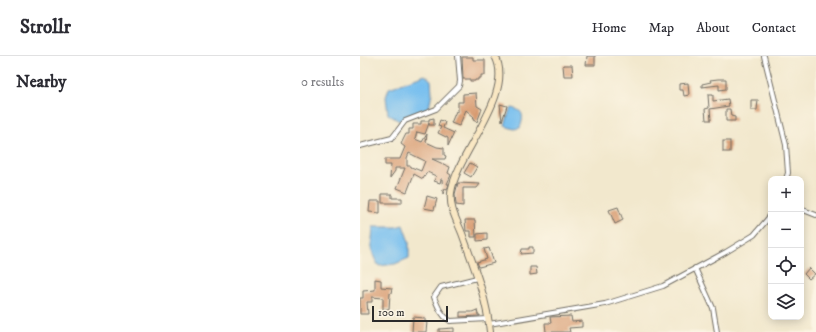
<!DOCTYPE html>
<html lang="en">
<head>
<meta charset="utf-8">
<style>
	:root { --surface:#fff; --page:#f2f2f3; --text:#2b2b33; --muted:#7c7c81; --line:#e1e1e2 }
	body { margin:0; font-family:"IM FELL DW Pica",serif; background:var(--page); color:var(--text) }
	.controls { position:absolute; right:12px; bottom:12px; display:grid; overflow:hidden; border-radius:8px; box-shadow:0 2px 10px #0003 }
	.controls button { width:36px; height:36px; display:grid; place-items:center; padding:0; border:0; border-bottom:1px solid var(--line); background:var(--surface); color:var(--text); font:20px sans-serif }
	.scale { position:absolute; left:12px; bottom:10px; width:76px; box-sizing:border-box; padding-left:4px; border:2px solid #2b2b2b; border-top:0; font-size:11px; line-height:14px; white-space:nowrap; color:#2b2b2b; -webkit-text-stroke:3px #fcf5e5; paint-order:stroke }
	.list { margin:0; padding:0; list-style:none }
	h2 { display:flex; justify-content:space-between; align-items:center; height:52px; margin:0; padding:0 16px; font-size:17px }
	h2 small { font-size:13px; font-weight:400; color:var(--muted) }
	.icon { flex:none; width:22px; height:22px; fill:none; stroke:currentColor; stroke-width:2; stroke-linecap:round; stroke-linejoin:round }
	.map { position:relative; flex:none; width:456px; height:276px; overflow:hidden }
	header { display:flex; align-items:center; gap:24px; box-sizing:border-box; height:56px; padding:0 20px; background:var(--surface); border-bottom:1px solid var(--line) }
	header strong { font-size:19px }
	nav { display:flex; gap:22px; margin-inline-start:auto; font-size:14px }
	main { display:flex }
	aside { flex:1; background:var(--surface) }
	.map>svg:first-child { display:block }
</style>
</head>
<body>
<header>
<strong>Strollr</strong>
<nav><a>Home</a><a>Map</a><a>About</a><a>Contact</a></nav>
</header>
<main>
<aside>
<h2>Nearby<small>0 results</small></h2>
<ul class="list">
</ul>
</aside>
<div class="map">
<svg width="456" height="276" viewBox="0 0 456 276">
	<rect width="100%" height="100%" fill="#fcf5e5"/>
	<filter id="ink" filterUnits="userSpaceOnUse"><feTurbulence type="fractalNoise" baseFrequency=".025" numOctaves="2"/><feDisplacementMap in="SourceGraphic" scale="8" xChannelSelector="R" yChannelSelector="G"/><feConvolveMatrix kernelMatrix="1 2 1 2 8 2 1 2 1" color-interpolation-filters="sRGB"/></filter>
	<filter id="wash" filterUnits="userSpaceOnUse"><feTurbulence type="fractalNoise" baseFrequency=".012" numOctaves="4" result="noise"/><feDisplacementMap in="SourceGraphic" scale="16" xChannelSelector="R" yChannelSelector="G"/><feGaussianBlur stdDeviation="0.9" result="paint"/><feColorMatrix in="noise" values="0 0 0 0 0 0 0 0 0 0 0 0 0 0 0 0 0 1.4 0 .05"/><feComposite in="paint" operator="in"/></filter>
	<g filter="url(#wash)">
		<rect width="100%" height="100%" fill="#f2e8cd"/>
		<g fill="#77bfef" stroke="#51758d">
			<polygon points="65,19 71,24 72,37 69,52 39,65 28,58 26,41 29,32"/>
			<path d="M 152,52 C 164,54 164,61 160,72 L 154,73 L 145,70 L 149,56 Z"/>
			<path d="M 43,169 L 49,186 L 49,202 L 35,208 L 19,210 C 9,196 12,187 13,171 L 36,171 Z"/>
		</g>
		<g id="blocks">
			<g fill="#d89b71" fill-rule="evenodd">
				<polygon points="227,0 235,0 235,9 226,9"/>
				<polygon points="102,1 113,1 113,4 125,4 125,19 121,19 121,22 118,22 118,24 115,24 115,25 110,25 110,23 103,23"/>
				<polygon points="203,9 212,9 213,20 204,20"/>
				<polygon points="358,23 366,23 366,33 359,34 359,29 342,31 342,28 351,26 350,24"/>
				<polygon points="328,27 329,39 324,40 323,34 319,34 319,28"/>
				<polygon points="116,37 117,50 122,53 117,66 113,64 114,61 106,54 99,70 91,67 96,55 98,56 98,46 103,46 103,38"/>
				<polygon points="348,39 353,39 353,45 368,43 369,50 350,53 351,64 346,64 345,53 349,52"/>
				<polygon points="391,44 398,44 397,54 391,54"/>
				<polygon points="140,48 147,50 142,65"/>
				<polygon points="366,53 370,53 371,60 375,61 375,65 366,65"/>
				<path d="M 74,62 L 74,69 L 69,69 L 69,67 L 65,78 L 57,76 L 55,83 L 62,86 L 67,78 L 66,86 L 77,91 L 84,92 L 84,99 L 86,100 L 85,103 L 72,103 L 90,111 L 88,117 L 91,119 L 87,128 L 89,128 L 87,134 L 85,133 L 83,138 L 82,123 L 81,123 L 80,127 L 74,125 L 76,120 L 67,116 L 63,123 L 54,118 L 47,136 L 37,132 L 45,112 L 35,112 L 35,115 L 30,122 L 31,109 L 25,109 L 25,103 L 40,103 L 45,91 L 41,88 L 46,78 L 49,78 L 49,73 L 53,73 L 53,68 L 61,68 L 61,65 L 69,65 L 69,63 ZM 49,97 L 65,105 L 61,115 L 51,111 L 51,110 L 47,110 L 47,102 Z"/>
				<polygon points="80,64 85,66 83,72 94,77 88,90 88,82 78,77 81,71 78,70"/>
				<rect x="363" y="85" width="7" height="11"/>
				<polygon points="110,107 117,111 111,121 104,117"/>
				<polygon points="98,127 120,128 117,132 103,132 103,150 96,149 96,148 95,138"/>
				<polygon points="22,138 32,138 32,142 42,142 42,147 22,147"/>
				<polygon points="67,140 77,143 74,154 64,152"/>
				<polygon points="10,145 20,145 20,157 9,156"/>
				<polygon points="258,151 263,164 255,168 249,154"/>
				<polygon points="105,164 115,164 116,181 111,181 111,175 106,175"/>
				<polygon points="127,177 127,184 117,185 117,178"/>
				<polygon points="169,191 173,191 173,197 161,198 162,193 169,193"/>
				<polygon points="129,192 134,207 119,211 117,206 127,203 124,193"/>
				<polygon points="170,211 176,211 177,218 170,219"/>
				<polygon points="449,212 455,218 449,223 444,218"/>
				<polygon points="15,223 21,224 21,231 32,232 31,237 30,237 29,253 23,253 23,242 12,241 12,246 7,246 8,258 0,258 0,242 3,242 3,235 15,234"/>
				<polygon points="117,254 118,259 120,259 120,260 100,261 100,256 112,256"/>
				<polygon points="211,260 212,266 222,265 222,271 209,272 210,276 186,276 185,267 191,267 190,261"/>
				<polygon points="53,261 65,262 65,266 67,266 66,276 52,276"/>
				<polygon points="94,272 94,276 79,276 79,273"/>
			</g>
		</g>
	</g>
	<g filter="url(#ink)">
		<use href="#blocks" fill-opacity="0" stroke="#716d64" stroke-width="1"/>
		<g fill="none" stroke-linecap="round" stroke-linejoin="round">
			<g stroke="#716d64" stroke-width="6">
				<g id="minor">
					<polyline points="404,0 426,89 428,117 426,123"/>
					<polyline points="0,90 32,82 45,65 76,53 99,30 100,25 98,0"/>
					<polyline points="441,153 456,159"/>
					<polyline points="335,212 353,252 357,276"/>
					<path d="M 117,222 L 81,231 L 74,241 C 78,251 81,259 90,265 L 128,263"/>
					<polyline points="129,268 245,248 303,230 366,196 394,179 411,159"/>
				</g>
			</g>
			<g stroke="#716d64" stroke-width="8">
				<path id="secondary" d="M 130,276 C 127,243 114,211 103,180 C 98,166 89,153 91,137 C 96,98 156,38 135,0"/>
			</g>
			<use href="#minor" stroke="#fff" stroke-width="4"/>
			<use href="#secondary" stroke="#f9e7c3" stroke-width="6"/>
		</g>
	</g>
</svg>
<div class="controls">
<button>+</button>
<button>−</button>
<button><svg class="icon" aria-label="locate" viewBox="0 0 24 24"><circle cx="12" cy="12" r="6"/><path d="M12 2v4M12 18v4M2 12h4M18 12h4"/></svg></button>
<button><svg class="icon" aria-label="layers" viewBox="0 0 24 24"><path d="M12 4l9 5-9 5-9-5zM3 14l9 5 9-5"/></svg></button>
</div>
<div class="scale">100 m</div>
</div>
</main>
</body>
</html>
